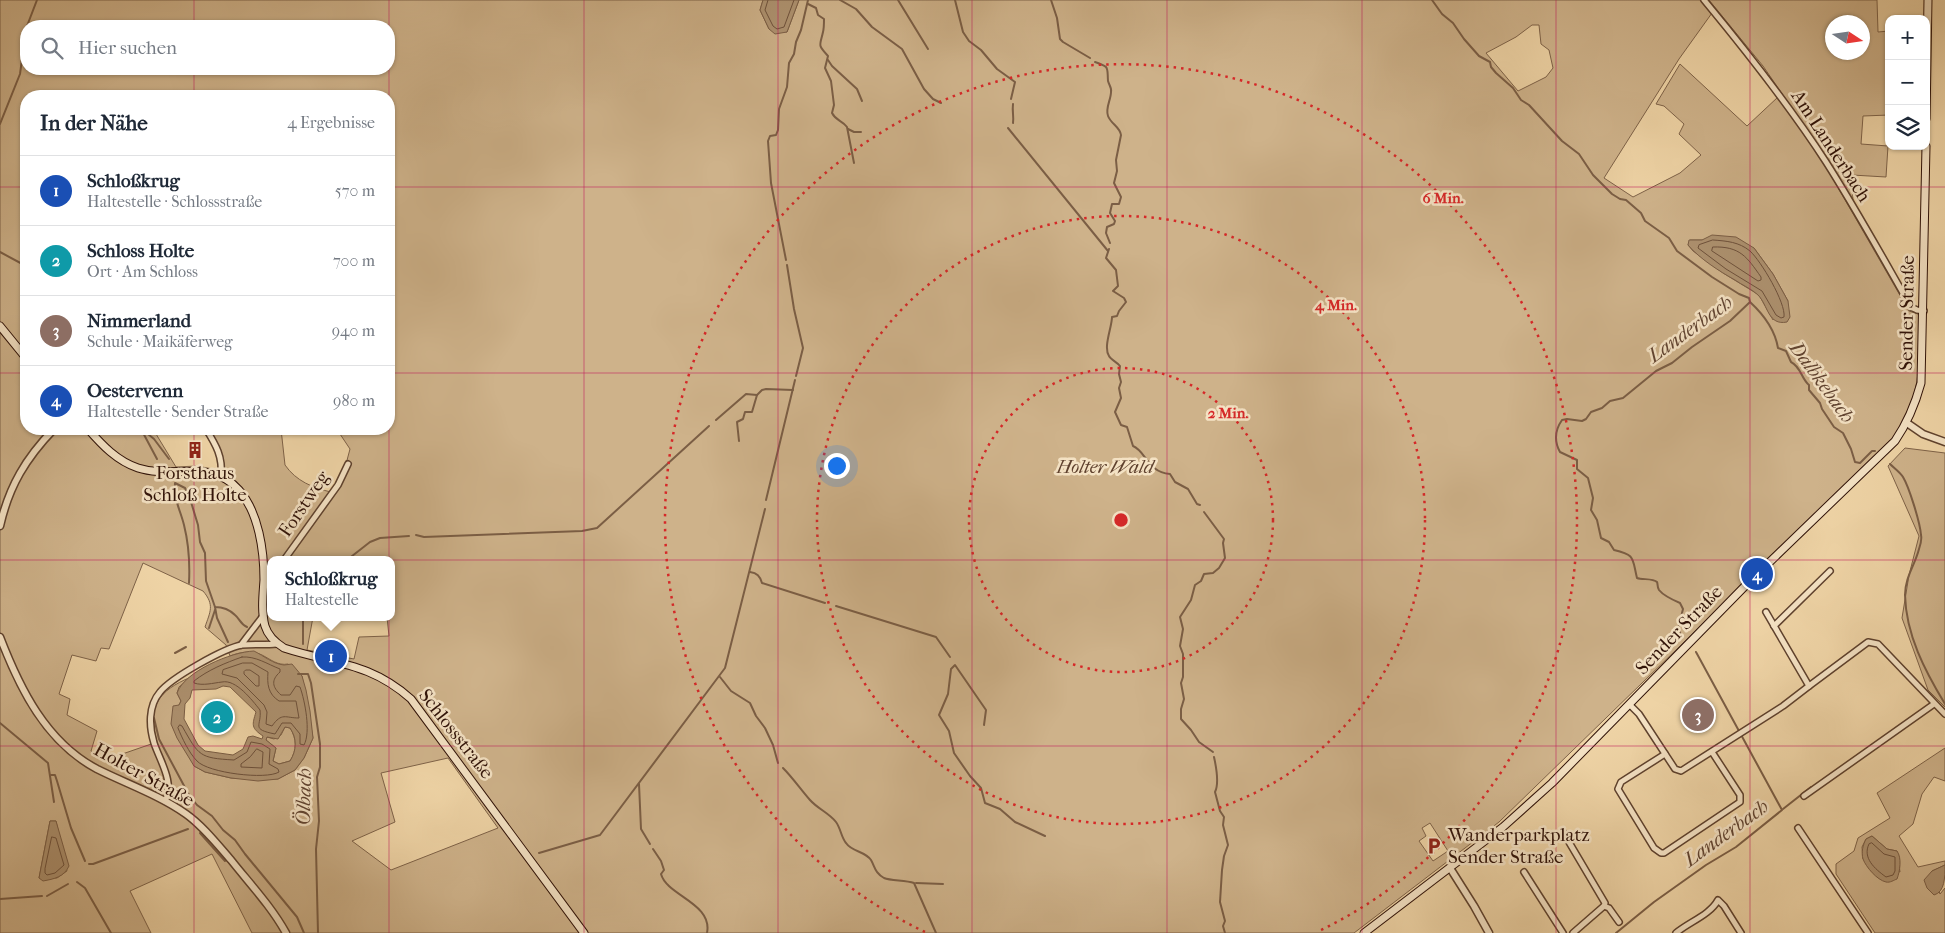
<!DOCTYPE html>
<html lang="de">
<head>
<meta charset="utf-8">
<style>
	:root { --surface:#fff; --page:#f2f2f3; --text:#1f2937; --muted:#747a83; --line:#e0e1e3; --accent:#8f2418 }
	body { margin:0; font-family:"IM FELL French Canon",serif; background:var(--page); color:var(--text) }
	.controls { position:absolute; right:15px; top:15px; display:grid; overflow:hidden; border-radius:10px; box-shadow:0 1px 4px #0004 }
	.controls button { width:45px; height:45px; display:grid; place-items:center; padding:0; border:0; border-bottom:1px solid var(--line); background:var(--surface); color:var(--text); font:25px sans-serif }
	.compass { position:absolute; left:1825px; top:15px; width:45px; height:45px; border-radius:50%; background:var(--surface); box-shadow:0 1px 4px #0004; rotate:102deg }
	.you { position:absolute; left:836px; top:465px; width:18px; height:18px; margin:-12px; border:4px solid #fff; border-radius:50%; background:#1a73e8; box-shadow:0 0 0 8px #1a73e833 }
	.badge { display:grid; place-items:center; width:32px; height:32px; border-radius:50%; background:var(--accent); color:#fff; font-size:16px; font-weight:700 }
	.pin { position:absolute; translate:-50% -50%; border:2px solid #fff; box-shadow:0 1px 5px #0006 }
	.popup { position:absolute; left:267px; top:556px; width:128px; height:65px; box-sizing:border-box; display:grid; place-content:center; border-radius:10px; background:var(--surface); filter:drop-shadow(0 1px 4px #0005); font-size:16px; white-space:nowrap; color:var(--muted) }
	.popup b { font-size:19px; color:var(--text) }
	.popup::after { content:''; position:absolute; left:50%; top:100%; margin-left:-10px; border:10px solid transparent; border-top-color:var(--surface) }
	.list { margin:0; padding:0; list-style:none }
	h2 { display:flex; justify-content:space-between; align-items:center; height:65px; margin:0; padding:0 20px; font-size:21px }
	h2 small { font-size:16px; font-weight:400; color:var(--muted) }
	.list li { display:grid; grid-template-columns:32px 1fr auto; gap:15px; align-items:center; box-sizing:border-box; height:70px; padding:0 20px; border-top:1px solid var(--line) }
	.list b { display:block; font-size:19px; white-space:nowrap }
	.list p { margin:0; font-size:16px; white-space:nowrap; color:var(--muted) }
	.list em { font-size:16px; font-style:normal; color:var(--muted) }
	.icon { flex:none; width:28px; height:28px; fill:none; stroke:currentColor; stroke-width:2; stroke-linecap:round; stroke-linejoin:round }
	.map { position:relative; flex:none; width:1945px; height:933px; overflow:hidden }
	.search { position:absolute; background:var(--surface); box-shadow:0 1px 4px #0004; left:20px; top:20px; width:375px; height:55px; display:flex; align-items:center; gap:12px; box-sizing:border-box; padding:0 18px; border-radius:20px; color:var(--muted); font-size:19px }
	.panel { position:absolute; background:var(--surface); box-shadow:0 1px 4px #0004; left:20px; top:90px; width:375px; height:345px; border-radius:20px }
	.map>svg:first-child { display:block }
</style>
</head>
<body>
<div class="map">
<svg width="1945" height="933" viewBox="0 0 1945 933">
	<rect width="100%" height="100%" fill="#eed3a5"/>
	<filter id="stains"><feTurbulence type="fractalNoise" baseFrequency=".004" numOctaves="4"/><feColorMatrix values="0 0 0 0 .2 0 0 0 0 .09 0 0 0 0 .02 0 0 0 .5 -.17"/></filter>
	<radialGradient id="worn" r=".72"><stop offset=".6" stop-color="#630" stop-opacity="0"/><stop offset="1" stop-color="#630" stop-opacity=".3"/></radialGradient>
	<g fill="#ceb28a" stroke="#7e6248" fill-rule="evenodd">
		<path d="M 0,0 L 763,0 L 760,10 L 769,29 L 787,32 L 799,0 L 1701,0 L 1712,13 L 1679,59 L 1604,178 L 1633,197 L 1680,173 L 1701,155 L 1679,134 L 1684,124 L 1664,106 L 1656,104 L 1680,64 L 1747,126 L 1778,97 L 1825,165 L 1909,311 L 1921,315 C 1919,363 1922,399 1892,440 L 1499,822 L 1354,933 L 252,933 L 212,854 L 130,891 L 151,933 L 0,933 ZM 1532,25 L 1539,25 L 1541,44 L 1549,50 L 1553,68 L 1546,77 L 1518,91 L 1486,53 L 1516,37 ZM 26,26 L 389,26 L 389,69 L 26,69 ZM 26,96 L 389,96 L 389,429 L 324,429 L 340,434 L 350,449 L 346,464 L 331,492 C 313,488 296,481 285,465 L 281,429 L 202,429 C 210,442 220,454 218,470 L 197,466 L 176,467 L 153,429 L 26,429 ZM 1690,240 L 1702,240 L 1754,248 L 1773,274 L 1788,301 L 1773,320 L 1759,295 L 1723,273 L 1693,251 L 1688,245 ZM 271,560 L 391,560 L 391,617 L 387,617 L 389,636 L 359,637 L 354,659 L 307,650 L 313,617 L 271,617 ZM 143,563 L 203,591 C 215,605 210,612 205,627 L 226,645 L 230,656 C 240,652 252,650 262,655 C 270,659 278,666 288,664 L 302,676 L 313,738 L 304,758 L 295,770 L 278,779 L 231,778 L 205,772 L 194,766 L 179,705 L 181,701 L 177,693 L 179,687 L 191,677 C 158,691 147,706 157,742 L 105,760 L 91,751 L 97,731 L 67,715 L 70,699 L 59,694 L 72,655 L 96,661 L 101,648 L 109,649 ZM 448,758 L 498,828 L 391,870 L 352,841 L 395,822 L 381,773 ZM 50,821 L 56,821 L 67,871 L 57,878 L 39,878 ZM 1430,823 L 1448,851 L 1433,861 L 1419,841 L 1426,836 L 1422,828 Z"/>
		<path d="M 1709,0 L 1877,0 L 1878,32 L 1889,31 L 1889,115 L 1863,116 L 1861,144 L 1888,146 L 1886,177 L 1852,175 L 1853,203 L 1829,162 L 1763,66 ZM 1832,22 L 1862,22 L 1862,52 L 1832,52 Z"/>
		<polygon points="1905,448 1945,453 1945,707 1928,690 1902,618 1909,575 1919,536 1888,466"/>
		<path d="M 285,727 L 290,728 C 297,739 297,750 290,761 L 279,764 L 273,761 L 276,748 L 266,740 L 267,737 L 274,739 L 281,735 Z"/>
		<path d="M 1945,748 L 1945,781 L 1934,777 L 1922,794 L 1913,824 L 1899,836 L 1918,867 L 1945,861 L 1945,865 L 1932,871 L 1940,894 L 1945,888 L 1945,933 L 1875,933 L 1836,874 L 1836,864 L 1854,851 L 1858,838 L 1890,818 L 1877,793 ZM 1872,836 L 1887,849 L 1897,851 L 1900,872 L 1863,859 L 1862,847 L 1866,839 Z"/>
	</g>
	<g fill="#ad916f" stroke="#7b5e45" fill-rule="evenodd">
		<polygon points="763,0 799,0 787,32 775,34 769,29 760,10"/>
		<path d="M 1712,235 L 1736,237 L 1754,248 L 1773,274 L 1788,301 L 1790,317 L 1787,322 C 1768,326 1768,305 1758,295 C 1752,289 1742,285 1735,280 C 1719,271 1700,259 1688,245 L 1689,240 L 1702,240 Z"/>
		<path d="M 254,651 C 264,656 273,664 284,665 C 287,665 289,664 292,664 L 302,676 L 306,690 L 310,711 L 313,738 L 304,758 L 295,770 L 278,779 L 258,781 L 231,778 L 205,772 L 194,766 L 177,738 L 171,724 L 173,706 L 179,705 L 181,701 L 177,693 C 185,671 231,652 254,651 ZM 223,686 L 230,687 L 256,712 C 252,725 251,728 263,736 L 262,739 L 253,736 L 248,737 L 243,749 L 233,755 L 205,751 L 198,745 L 184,719 L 185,704 L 190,698 L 192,690 L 216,689 ZM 285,727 L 290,728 C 297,738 297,750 290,761 L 279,764 L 273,761 L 276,748 L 266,740 L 267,737 L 278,739 Z"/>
		<path d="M 50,821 L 56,821 L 69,866 C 64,877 54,879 43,881 L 39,878 Z"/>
		<path d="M 1872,836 L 1887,849 L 1897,851 C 1902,858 1900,871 1897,879 C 1894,880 1890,883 1886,882 C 1877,880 1866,867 1863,859 C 1861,852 1863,845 1866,839 Z"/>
		<path d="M 1945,865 C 1945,877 1945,892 1934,895 L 1927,888 L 1924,880 L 1932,871 Z"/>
	</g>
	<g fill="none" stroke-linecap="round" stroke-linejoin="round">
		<g stroke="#6e513b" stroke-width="1">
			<polyline points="768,0 765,10 773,26 777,29 784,27 794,0"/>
			<path d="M 1713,240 C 1727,241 1739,242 1750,251 C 1761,261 1786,303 1784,317 L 1781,318 L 1776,315 L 1762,291 L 1726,269 L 1698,248 L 1699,245 Z"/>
			<path d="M 1713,247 C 1740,246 1747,257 1761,277 L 1761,280 L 1758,281 L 1712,251 Z"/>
			<path d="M 242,657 C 256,656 267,664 280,669 L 280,672 C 271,680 272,687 281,695 L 290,695 L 296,686 L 300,687 C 305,701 311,732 304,745 L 300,744 L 300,734 L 291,723 L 282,723 L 275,734 C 250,729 262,726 260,710 C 252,700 236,679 222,682 C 213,683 203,686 194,683 L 194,681 C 208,670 225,663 242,657 Z"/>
			<path d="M 243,663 L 252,663 L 268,672 C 267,684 268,694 279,701 L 296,701 L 299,718 C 285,718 282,712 272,726 L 266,724 L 267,712 L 264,705 L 237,678 L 222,674 L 223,670 Z"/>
			<polygon points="246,670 250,670 259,676 259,686 256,686 244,674 244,672"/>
			<path d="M 180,725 L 182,726 C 199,756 199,758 234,760 L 247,752 L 251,742 L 262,744 L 270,749 L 269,764 L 278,769 L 279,772 C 266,780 208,773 197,761 C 189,753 182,738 178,728 Z"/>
			<polygon points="257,749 263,752 262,768 241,767 241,764 250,757"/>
			<polygon points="52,837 56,838 64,865 55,873 47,875 45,873 45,869"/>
			<path d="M 1872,843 L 1884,854 L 1895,857 L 1895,871 L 1893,875 L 1886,877 C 1875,869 1862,858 1869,844 Z"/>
		</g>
		<g stroke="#7b5e45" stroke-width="2">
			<polyline points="840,0 856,9 872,27 902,49 924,89 933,99 941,103"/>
			<polyline points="898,0 928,49"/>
			<polyline points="955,0 963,32 969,41 981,50 997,69 1015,82 1011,99"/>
			<polyline points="1051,0 1057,18 1060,39 1063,42 1090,58"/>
			<path d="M 1432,0 L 1442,14 L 1453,23 L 1464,39 L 1479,56 L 1490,62 L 1491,67 L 1496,73 L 1513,88 L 1521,100 L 1529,105 L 1562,141 L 1579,154 L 1593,175 L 1612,194 L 1620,199 L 1626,200 L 1641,213 L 1645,221 L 1669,238 L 1677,251 L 1712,277 L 1739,294 L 1749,298 L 1750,302 L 1730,321 L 1692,347 L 1672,363 L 1656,371 L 1623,398 L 1610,401 L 1602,408 L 1591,412 L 1586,419 L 1582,421 L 1567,419 L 1562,420 C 1555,430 1554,441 1560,452 L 1577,460 L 1577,469 L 1588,478 L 1593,498 L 1591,510 L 1597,520 L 1601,538 L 1609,542 L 1614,550 C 1636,555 1632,558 1637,578 C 1642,580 1653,578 1657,582 C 1658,584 1657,587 1659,590 C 1663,595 1673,600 1680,603 L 1683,609 L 1678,629 L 1682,637"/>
			<path d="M 808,4 L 816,8 L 818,15 L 824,19 C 824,23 824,28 823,32 C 820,46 817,44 828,56 L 825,68 L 831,81 L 834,105 L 832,113 C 836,121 842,120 847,127 L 854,163"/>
			<polyline points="27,26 37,0"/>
			<polyline points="828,60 832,66 857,89 862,101"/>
			<path d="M 1095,62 C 1110,67 1107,67 1108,81 C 1109,85 1112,88 1111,92 C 1111,100 1105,108 1108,116 C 1111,124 1120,127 1121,135 L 1116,160 L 1117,171 L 1114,183 L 1121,197 L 1119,204 L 1112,204 L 1110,213 L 1115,221 L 1114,224 L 1107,227 L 1106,233 L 1110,243"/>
			<path d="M 1013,104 C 1012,112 1014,116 1013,123"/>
			<polyline points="0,124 20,74 26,29"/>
			<polyline points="1008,128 1108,251"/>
			<polyline points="848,129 854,132 861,132"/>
			<path d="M 1109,249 L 1106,258 L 1116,270 L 1118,286 L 1113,291 L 1124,298 L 1126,302 L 1119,311 L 1117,316 L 1112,317 C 1112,327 1103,347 1109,356 C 1111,360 1117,362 1120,366 L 1119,374 L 1121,382 L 1119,388 L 1121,398 L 1115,412 L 1121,425 L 1127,427 L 1133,446 C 1146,451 1147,472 1170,474 L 1175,482 L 1188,489 L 1197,504 L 1200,505"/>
			<polyline points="0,252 26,266"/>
			<polyline points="786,260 771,183 768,141 770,136 776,135 778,130 779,109 787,87 789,63 794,54 796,42 801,30 808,0"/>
			<polyline points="787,265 794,309 803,348 796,376"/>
			<path d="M 1750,302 C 1763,314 1775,330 1778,348 L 1786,351 L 1791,362 C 1801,367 1801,378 1809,385 L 1809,390 L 1820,403 L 1822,409 L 1834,427 L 1843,433 L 1851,449 L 1855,462 L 1860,463 L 1872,451 L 1875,451"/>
			<polyline points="716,420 746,394 757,395 762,390 766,389 793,390"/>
			<polyline points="141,429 157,459"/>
			<polyline points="142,429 154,439 169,459"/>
			<polyline points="739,441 737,422 743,419 745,412 752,412 757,395"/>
			<path d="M 1890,464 C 1894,468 1900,472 1903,477 C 1909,487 1920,522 1921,535 C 1922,539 1920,546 1919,549 C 1915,565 1905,577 1905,595 C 1906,635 1925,671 1945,704"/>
			<polyline points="766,500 795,380"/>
			<polyline points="1204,512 1224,539 1223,543 1225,558 1219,568 1213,573 1204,574 1201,581 1195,585 1191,600 1180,617 1183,629 1180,646 1183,654 1183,677 1181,683 1184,699 1181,709 1181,719 1191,730 1199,742 1213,752"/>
			<polyline points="416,535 424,537 582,531 597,528 709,426"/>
			<polyline points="347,560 370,542 380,538 409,536"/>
			<path d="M 750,572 C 757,573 760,576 762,583 L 825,603"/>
			<path d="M 189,583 C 190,563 189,545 184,525 C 180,509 174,501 175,483 L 185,488 L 191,502 L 198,525 L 200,542 L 205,553 L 206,581 L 215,607 C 222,607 230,610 235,615 C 240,619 240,624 247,627"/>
			<polyline points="836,606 936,637 950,657"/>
			<polyline points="215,607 217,618 228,642"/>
			<polyline points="303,617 303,644"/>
			<polyline points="209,628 215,610"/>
			<polyline points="175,653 186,647"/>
			<polyline points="298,674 308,674 311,683 320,744 320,767 317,777 319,821 316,849 318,933"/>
			<polyline points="720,677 731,691 750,703 756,716 765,728 773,745 778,763"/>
			<polyline points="154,718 159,739 189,795 197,805 212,816 223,830 235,840 245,854 297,917 304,933"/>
			<polyline points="0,723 48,763 54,802"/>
			<polyline points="984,725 986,710 955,665 951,669 948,694 939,715 949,731 954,753 970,776 981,788 985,803 1000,809 1015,822 1045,836"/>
			<path d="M 1214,757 C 1216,766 1219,784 1215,792 L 1220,811 L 1224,817 L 1223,825 L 1228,845 L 1224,856 L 1222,870 L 1220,902 L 1225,921 L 1223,926 L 1225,933"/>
			<path d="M 783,768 C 793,778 801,790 810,800 C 818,809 829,813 836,822 C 841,829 841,837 846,843 C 852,852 865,851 871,860 C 875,867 875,873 884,878 C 891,881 905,880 914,883 L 936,933"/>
			<polyline points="51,775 55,775 57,781 71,828 85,861"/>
			<polyline points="639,784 641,829 650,844"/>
			<polyline points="1783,809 1811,787"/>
			<polyline points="200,833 225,861"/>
			<path d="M 653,849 L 661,861 L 664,870 L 661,874 C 667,896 713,903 707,933"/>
			<polyline points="539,853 600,835 725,668 765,509"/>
			<polyline points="89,864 93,864 188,829"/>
			<polyline points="77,882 85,888 111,933"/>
			<polyline points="916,883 943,884"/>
			<polyline points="47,896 68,884"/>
			<polyline points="0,899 42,896"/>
			<polyline points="1616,933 1654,902 1706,865 1736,847 1782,810 1696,652"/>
		</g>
		<g stroke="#5f422e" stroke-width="8">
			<g id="minor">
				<path d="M 1704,0 C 1747,52 1789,105 1826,162 C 1856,209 1883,258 1911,307 L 1917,310 L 1924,311"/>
				<path d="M 206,429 C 216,445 223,457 221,476"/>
				<polyline points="284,560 338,485 348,464"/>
				<polyline points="1766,612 1809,686 1868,642 1878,644 1945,714"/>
				<polyline points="1774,626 1830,571"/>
				<polyline points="241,645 263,616"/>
				<polyline points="1630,705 1639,714 1675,769 1681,771 1783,706 1809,686"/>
				<polyline points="1665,754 1621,782 1618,789 1654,848 1661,853 1664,853 1740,802 1740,795 1712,752"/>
				<polyline points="1804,796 1934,704"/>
				<path d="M 165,801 C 175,783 160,761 154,743 C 149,727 148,706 160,692 C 171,678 224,648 242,645 C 254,644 265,645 277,644"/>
				<polyline points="1798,828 1868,933"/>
				<polyline points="1563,832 1605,903 1604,906 1573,933"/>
				<polyline points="1524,872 1563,933"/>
				<polyline points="1604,906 1609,908 1619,922"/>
				<path d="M 1676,933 C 1689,922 1710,915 1718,900 L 1724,906 L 1741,933"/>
			</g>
		</g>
		<g stroke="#5f422e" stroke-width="9">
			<g id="tertiary">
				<polyline points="1907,423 1923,434 1945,442"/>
				<path d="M 0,526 C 9,486 26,458 54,429"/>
				<path d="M 0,637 C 20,689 46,742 97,769 C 127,784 159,795 186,814 C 203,826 217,844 231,860 C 250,884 271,906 286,933"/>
				<polyline points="1450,868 1474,906 1489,933"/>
			</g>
		</g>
		<g stroke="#2f1107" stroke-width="9">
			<g id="secondary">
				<polyline points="1926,119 1928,0"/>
				<polyline points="0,326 26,358"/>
				<path d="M 88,429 C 102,445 117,461 138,468 C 172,479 212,459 239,490 C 259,513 264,551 264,580 C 263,595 261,612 265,626 C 268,636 276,643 284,648 C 333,664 370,662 411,699 L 584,933"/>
				<path d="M 1364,933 L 1503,827 L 1552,783 L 1749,582 L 1895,441 C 1908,422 1915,405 1921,383 L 1926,146"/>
			</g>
		</g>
		<use href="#minor" stroke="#f4e2c4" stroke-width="5"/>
		<use href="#tertiary" stroke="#f4e2c4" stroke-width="6"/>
		<use href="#secondary" stroke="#f4e2c4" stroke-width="7"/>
	</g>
	<path fill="none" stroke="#c2185b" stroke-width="1" stroke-opacity="0.55" d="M 194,0 L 194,26M 389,0 L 389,933M 584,0 L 584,933M 778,0 L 778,933M 972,0 L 972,933M 1167,0 L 1167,933M 1362,0 L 1362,933M 1556,0 L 1556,933M 1750,0 L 1750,933M 194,69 L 194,96M 0,187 L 26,187M 389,187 L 1945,187M 0,373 L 26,373M 389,373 L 1945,373M 194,429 L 194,933M 0,560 L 1945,560M 0,746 L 1945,746"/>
	<g fill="none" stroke="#d62828" stroke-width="2.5" stroke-dasharray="2.5 5">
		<circle cx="1121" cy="520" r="152"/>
		<circle cx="1121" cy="520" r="304"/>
		<path d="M925 932A456 456 0 1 1 1317 932"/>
	</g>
	<defs>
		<g id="building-bare" transform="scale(1.35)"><path d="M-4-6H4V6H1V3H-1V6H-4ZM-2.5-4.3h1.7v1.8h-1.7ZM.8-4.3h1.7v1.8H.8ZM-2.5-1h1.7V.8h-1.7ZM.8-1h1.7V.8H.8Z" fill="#8f2418" stroke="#f4e2c4" stroke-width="2.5" paint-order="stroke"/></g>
		<g id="parking-bare" transform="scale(1.35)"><path d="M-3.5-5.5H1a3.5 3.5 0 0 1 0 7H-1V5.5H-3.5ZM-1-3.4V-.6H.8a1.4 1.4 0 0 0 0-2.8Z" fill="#8f2418" stroke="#f4e2c4" stroke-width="2.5" paint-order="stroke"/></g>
	</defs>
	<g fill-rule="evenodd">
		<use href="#building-bare" x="195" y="450"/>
		<use href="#parking-bare" x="1434" y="846"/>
	</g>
	<g text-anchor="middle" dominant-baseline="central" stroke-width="5" stroke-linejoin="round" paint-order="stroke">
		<g font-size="19" fill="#2f1107" stroke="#f4e2c4">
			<text transform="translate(1831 146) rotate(57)">Am Landerbach</text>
			<text transform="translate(1907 313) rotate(-89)">Sender Straße</text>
			<text transform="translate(304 504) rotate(-56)">Forstweg</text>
			<text transform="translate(1679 630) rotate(-46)">Sender Straße</text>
			<text transform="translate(456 734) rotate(52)">Schlossstraße</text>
			<text transform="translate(144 775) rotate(29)">Holter Straße</text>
		</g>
		<g font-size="19" font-style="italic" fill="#5f412e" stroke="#f4e2c4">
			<text x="1105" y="467">Holter Wald</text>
		</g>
		<g font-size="19" fill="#2f1107" stroke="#f4e2c4">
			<text x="195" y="473">Forsthaus<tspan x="195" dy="22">Schloß Holte</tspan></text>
			<text x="1448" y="835" text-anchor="start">Wanderparkplatz<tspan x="1448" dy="22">Sender Straße</tspan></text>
		</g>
		<g font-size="20" font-style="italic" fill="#614431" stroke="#f4e2c4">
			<text transform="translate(1690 329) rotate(-36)">Landerbach</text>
			<text transform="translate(1822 382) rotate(54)">Dalbkebach</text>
			<text transform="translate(304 797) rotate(-89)">Ölbach</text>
			<text transform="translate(1726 833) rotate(-36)">Landerbach</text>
		</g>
	</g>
	<circle cx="1121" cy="520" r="8" fill="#d62828" stroke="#f4e2c4" stroke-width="2.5"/>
	<g font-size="15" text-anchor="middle" font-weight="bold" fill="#d62828" stroke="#f4e2c4" stroke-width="5" stroke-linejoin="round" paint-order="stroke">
		<text x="1443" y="203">6 Min.</text>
		<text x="1336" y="310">4 Min.</text>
		<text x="1228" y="418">2 Min.</text>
	</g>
	<rect width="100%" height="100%" filter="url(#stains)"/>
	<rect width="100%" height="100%" fill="url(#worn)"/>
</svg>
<div class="controls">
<button>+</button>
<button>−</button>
<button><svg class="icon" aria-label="layers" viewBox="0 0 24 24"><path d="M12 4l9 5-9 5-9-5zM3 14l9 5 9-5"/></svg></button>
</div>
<svg class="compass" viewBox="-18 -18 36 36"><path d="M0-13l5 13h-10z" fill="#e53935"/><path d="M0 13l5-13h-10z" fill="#747a83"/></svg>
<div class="you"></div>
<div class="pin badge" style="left:331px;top:656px;background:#1a4fb4">1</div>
<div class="popup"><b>Schloßkrug</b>Haltestelle</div>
<div class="pin badge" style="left:217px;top:717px;background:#0f9aa8">2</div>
<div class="pin badge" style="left:1698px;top:715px;background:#8d6e63">3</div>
<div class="pin badge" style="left:1757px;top:574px;background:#1a4fb4">4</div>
<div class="search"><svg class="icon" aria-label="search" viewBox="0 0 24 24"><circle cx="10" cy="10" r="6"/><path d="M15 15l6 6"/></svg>Hier suchen</div>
<section class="panel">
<h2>In der Nähe<small>4 Ergebnisse</small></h2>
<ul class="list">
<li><span class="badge" style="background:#1a4fb4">1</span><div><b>Schloßkrug</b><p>Haltestelle · Schlossstraße</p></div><em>570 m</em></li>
<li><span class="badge" style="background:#0f9aa8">2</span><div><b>Schloss Holte</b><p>Ort · Am Schloss</p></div><em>700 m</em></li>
<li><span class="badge" style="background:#8d6e63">3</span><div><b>Nimmerland</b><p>Schule · Maikäferweg</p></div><em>940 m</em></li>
<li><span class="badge" style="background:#1a4fb4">4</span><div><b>Oestervenn</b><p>Haltestelle · Sender Straße</p></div><em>980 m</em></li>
</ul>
</section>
</div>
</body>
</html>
